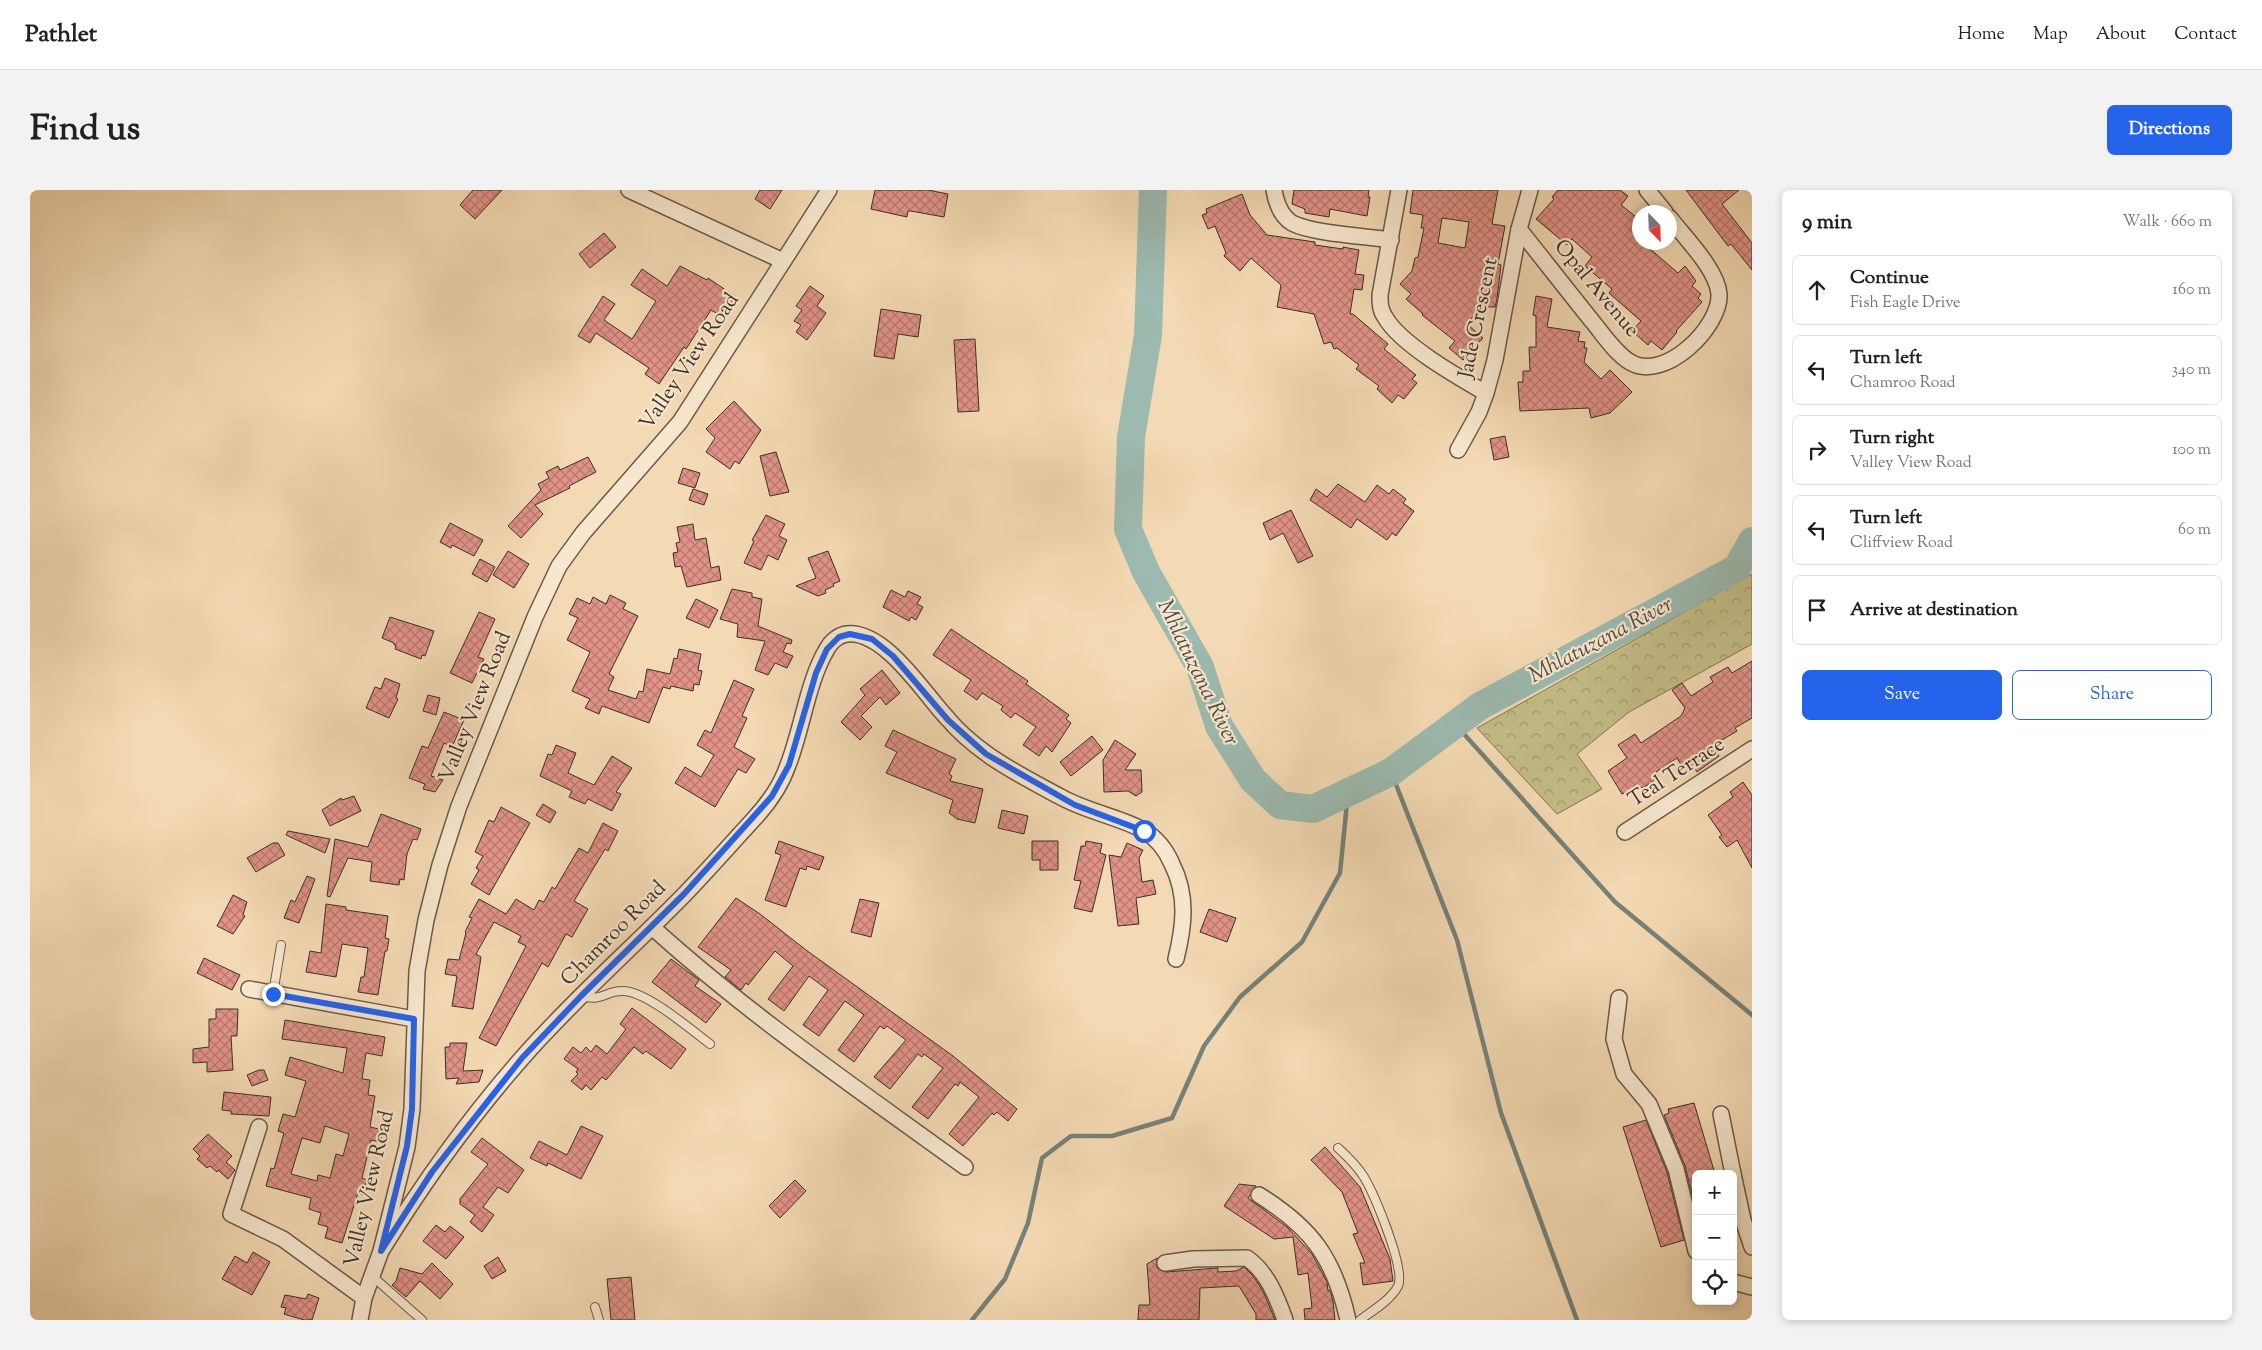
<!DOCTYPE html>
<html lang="en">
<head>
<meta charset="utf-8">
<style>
	:root { --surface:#fff; --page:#f2f2f2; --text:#202124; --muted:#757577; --line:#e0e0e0; --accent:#2563eb }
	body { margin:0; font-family:"Sorts Mill Goudy",serif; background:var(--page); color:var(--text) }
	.controls { position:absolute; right:15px; bottom:15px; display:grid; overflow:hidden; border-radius:8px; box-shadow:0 2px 8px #0003 }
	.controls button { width:45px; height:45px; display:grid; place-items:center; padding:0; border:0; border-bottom:1px solid var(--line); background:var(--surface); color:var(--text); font:25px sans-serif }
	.compass { position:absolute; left:1602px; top:15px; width:45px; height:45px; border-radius:50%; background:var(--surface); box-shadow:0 2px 8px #0003; rotate:157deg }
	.stop { position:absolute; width:15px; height:15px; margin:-11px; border:4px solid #2563eb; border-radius:50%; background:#fff }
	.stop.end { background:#2563eb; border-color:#fff; box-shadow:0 1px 5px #0008 }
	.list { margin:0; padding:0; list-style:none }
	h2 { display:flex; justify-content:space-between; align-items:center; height:65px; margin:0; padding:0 20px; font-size:21px }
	h2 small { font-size:16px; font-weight:400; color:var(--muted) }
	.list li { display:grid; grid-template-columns:32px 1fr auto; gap:15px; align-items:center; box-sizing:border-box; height:70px; margin:0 10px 10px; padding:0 10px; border:1px solid var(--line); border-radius:8px }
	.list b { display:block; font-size:19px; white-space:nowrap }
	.list p { margin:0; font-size:16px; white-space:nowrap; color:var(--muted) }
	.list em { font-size:16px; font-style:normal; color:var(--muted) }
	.actions { display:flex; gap:10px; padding:15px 20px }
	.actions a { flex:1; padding:11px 0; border:1px solid var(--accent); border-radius:8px; text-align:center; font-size:18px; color:var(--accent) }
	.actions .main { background:var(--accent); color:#fff }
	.icon { flex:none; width:28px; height:28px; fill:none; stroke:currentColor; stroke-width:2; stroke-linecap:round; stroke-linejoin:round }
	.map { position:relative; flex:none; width:1722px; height:1130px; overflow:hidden; border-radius:8px }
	header { display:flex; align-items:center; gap:30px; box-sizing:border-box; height:70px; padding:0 25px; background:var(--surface); border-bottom:1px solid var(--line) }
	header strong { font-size:24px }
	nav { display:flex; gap:28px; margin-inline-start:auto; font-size:18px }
	.intro { display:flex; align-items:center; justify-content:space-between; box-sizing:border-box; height:120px; padding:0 30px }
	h1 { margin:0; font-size:35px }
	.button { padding:12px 22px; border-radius:8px; background:var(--accent); color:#fff; font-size:18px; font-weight:700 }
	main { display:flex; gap:30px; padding:0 30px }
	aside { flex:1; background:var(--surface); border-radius:8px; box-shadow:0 2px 8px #0003 }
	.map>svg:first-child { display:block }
</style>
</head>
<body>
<header>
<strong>Pathlet</strong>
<nav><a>Home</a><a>Map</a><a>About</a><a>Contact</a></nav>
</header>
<div class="intro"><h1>Find us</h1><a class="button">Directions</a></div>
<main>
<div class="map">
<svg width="1722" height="1130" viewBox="0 0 1722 1130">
	<defs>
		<pattern id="forest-crowns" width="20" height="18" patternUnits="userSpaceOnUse" patternTransform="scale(1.25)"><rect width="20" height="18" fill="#c4bd87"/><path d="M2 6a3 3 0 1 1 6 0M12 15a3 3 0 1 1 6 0" fill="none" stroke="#a09a6e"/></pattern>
		<pattern id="building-cross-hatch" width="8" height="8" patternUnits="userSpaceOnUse" patternTransform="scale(1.25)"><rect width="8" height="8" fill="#e29388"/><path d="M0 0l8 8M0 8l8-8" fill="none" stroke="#b8786f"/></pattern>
	</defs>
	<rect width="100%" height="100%" fill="#f4dab4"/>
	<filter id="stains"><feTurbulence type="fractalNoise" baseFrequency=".004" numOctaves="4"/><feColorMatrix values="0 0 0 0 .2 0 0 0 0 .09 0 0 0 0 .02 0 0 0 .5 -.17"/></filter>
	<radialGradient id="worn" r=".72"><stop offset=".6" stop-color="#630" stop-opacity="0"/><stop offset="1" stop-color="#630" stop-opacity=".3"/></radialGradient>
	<polygon fill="url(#forest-crowns)" stroke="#807658" points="1722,384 1722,454 1599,522 1547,564 1572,599 1527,624 1447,538"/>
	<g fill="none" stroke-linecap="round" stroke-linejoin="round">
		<g stroke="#768279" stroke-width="4.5">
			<polyline points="1425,534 1585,712 1722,825"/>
			<polyline points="1361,582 1427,750 1471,923 1547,1130"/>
			<polyline points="942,1130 975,1089 998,1033 1012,968 1041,946 1082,946 1142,928 1174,856 1210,807 1272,752 1310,683 1318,603"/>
		</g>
		<polyline stroke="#9cbaaf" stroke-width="28" points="1123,0 1118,145 1101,247 1098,339 1116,382 1170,477 1189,536 1223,590 1250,615 1283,619 1361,582 1450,516 1707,378 1722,351"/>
	</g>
	<g fill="url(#building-cross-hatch)" stroke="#3c2f28" fill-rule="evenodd">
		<polygon points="443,0 472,0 445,29 430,15"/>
		<polygon points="730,0 752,0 740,19 725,9"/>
		<polygon points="845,0 898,0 918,4 914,27 881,21 878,21 877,27 841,19"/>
		<polygon points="1264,0 1339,0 1338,7 1340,7 1337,26 1300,19 1299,27 1275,23 1275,19 1262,14"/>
		<path d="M 1383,0 L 1468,0 L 1462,34 L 1475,36 L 1468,74 L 1471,75 L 1467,109 L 1465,117 L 1451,117 L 1437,134 L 1453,148 L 1433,170 L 1419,158 L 1425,151 L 1392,125 L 1393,124 L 1376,109 L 1381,104 L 1370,94 L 1382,81 L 1385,68 L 1388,67 L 1394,38 L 1391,38 L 1393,25 L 1380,23 ZM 1412,28 L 1439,32 L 1435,58 L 1408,53 Z"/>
		<polygon points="1528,0 1590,0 1598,6 1591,15 1610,30 1610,52 1612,52 1648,83 1655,76 1666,91 1662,96 1671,104 1668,108 1672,112 1646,141 1647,142 1632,160 1621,151 1618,155 1602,141 1611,131 1579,103 1582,99 1555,76 1562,67 1542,49 1537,55 1506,29 1524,9 1522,7"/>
		<polygon points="1656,0 1709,0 1692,14 1722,53 1722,80 1701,54 1698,56"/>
		<polygon points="1212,4 1220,25 1237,45 1285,52 1285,55 1313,59 1313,57 1329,60 1325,84 1334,85 1332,100 1324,99 1320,124 1323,124 1358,154 1354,159 1386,185 1382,189 1387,193 1374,209 1368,205 1362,213 1347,199 1349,196 1326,179 1329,175 1307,158 1304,159 1301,152 1294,154 1284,124 1247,117 1251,95 1221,68 1210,81 1194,66 1196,63 1185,36 1178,39 1172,25 1177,23 1176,19"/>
		<polygon points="574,43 586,57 560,78 549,64"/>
		<polygon points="650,76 677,90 678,88 706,107 693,127 681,120 656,159 654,157 629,194 615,184 619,178 566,143 560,153 548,146 573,106 585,114 574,130 602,149 626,111 601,95 612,79 637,96"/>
		<polygon points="780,96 794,106 787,116 796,123 777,150 766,142 771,135 764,131 772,120 766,116"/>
		<polygon points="1506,106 1522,109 1517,137 1550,142 1548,151 1555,152 1554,158 1557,158 1554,172 1571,189 1580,180 1602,202 1580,223 1561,228 1559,218 1490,221 1488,192 1493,192 1493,181 1500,181 1499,157 1506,157 1506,126 1503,125"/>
		<polygon points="851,119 891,125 888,147 868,144 864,169 844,166"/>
		<polygon points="945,149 949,221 928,222 924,150"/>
		<polygon points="704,211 731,240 709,274 705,271 700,279 676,262 685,248 676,239"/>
		<polygon points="1475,246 1479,267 1464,270 1460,249"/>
		<polygon points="746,262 759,302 740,306 730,266"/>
		<polygon points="558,267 566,282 539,296 540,298 505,315 513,324 491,348 478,336 511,300 508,294 519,288 516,282 528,276 530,280"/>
		<polygon points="653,278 670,283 665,298 648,293"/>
		<polygon points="1308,294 1335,312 1347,295 1359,304 1363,299 1376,309 1373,313 1384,321 1366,346 1362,343 1357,350 1327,329 1321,338 1280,310 1286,299 1297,307"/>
		<polygon points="663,299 678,304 674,315 659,310"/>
		<polygon points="1261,320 1283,366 1268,373 1253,343 1240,350 1233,333"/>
		<polygon points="736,325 755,334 749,346 757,350 748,370 738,365 731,380 714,373 724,351 722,350"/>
		<polygon points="420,333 453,350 444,366 422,355 421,358 410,352"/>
		<polygon points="663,334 665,350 676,348 681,378 689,376 691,390 657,397 651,376 645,377 643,363 648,362 646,353 650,352 647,337"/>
		<polygon points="478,361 499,374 484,398 463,385"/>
		<polygon points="798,361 810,391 803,394 804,396 795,400 796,403 788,406 766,396 786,388 778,368"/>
		<polygon points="450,369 465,377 457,392 442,384"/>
		<polygon points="702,399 722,403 722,407 732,409 728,436 762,450 761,454 757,453 753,462 763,466 757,478 745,473 738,485 725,480 735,451 707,447 708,434 690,429"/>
		<polygon points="861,400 875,407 878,401 891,407 887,414 893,417 886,430 881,427 879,431 853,417"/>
		<polygon points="580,405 596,413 593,419 608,426 579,484 584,487 578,500 606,509 609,501 613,502 617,479 640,484 644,468 647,469 649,459 671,464 668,480 672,481 669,495 664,494 663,501 641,496 640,499 633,497 619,533 572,516 569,524 555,518 560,509 542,501 560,462 537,450 548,428 539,424 547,408 560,414 563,407 576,414"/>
		<polygon points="666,409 688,420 679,438 656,428"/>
		<polygon points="449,422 465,429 448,467 454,469 442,493 420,483"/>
		<polygon points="360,427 404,441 395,466 392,465 391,469 365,459 366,455 364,455 364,453 352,448"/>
		<polygon points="921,439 998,491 996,494 1039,525 1036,529 1041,533 1022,562 1016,556 1009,566 993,555 1006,537 985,523 981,528 971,520 973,516 952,503 947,510 934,501 941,490 903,465"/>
		<polygon points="1722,471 1722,528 1705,538 1707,541 1682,556 1689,566 1667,582 1663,576 1655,581 1647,568 1626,582 1629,587 1613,598 1612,597 1598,606 1596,602 1592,604 1578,581 1597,568 1588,555 1605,544 1611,553 1651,526 1655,518 1642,500 1652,493 1661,506 1683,492 1680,487 1698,477 1702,483"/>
		<polygon points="852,480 870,503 856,515 850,507 831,526 842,537 830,550 811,532 835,505 830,499"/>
		<polygon points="355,488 370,494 366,508 368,509 359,528 336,518 345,497 351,499"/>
		<polygon points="704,490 724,499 712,526 717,528 704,557 725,569 716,583 708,579 685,617 645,593 655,577 671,587 684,565 667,555 675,540 681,543"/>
		<polygon points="398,505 410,508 406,525 393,521"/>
		<polygon points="414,522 434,530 422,557 414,553 401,586 413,590 405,602 393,599 395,594 379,588 392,556 398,558"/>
		<polygon points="863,540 926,569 919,584 922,586 920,591 953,599 945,633 927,629 919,623 923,610 856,583 867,562 855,556"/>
		<polygon points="1062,546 1073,560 1041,586 1030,572"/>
		<polygon points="1085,550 1106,564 1095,580 1111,580 1112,602 1106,606 1098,601 1074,602 1073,570"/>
		<polygon points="526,555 546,563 538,583 564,595 582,566 602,578 586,602 591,604 582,621 558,609 555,614 539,607 542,601 510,586 518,564 522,565"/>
		<polygon points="1713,592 1722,605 1722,678 1707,650 1697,657 1689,647 1692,645 1678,625 1703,607 1700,602"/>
		<polygon points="324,606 331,621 300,636 292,620 311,608 312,610"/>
		<polygon points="513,614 526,622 520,633 506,625"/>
		<polygon points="471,617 500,633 459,705 441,694 449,680 446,678 453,666 445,662 459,630 464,632"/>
		<polygon points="972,620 998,626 994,644 968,638"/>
		<polygon points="351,624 391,639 387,650 383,649 377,664 374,690 370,689 369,695 340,691 342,672 318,668 300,707 297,706 305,649 338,657"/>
		<polygon points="573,633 588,641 578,661 575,659 544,711 558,719 542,747 536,744 518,777 512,773 466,856 449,848 496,756 488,752 491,746 464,732 446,764 451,767 443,819 422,816 427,786 415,784 418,769 429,770 436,743 435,742 442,728 439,727 449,709 476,724 486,709 504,720 509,710 514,712 522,697 525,699 549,658 558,663"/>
		<polygon points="258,641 300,649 295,663 256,645"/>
		<polygon points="749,651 794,667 789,680 777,676 776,680 770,678 756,717 735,710 751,665 745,663"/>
		<polygon points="1002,651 1028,651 1028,680 1010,680 1010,670 1002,670"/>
		<polygon points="1056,651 1072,654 1070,663 1076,665 1062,722 1044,718 1051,691 1044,690 1051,656 1055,656"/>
		<polygon points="243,653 248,653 255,665 226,682 217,668"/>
		<polygon points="1097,653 1113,660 1109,668 1112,692 1123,690 1126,704 1106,708 1109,734 1088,736 1079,665 1091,667"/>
		<polygon points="277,686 285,689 269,733 254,728 261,710 265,712"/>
		<polygon points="203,705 217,712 213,725 215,726 203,744 187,736"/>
		<polygon points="706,708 730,724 776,760 923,866 987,919 978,931 967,922 964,925 962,923 933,956 919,944 949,907 930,892 928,896 925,894 898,929 882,917 913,878 894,864 892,867 888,864 860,899 844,887 876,850 857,836 854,839 850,836 824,872 808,860 834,825 815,811 789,846 773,835 798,800 779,786 754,821 738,809 763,776 745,761 718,795 716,793 711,800 695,787 701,780 668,757"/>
		<polygon points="830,709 849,713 841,747 821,742"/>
		<polygon points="296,714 316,717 316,720 358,726 355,748 359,749 357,761 355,761 348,805 328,802 331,787 334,787 338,758 312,754 306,787 276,782 280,761 291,763"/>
		<polygon points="1179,719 1206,728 1197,752 1170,742"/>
		<polygon points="174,768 210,785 202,800 167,783"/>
		<polygon points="641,769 669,790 665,796 691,814 676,833 622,792"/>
		<polygon points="602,818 656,859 641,879 616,861 613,864 604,857 576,890 572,887 561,900 556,895 552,900 541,891 548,884 546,882 548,879 534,869 543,857 551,863 556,857 561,862 566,855 577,864 596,839 590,834"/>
		<polygon points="186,819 208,819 207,846 201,846 203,880 177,882 177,872 163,873 163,859 179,857 179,829 186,829"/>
		<path d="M 255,830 L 355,847 L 352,866 L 336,863 L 332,889 L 340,890 L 338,905 L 345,906 L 340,937 L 353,940 L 350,952 L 341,950 L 332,988 L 337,990 L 333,1005 L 328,1003 L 312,1053 L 295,1048 L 298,1037 L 288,1034 L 291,1023 L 279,1019 L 281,1008 L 236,996 L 241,978 L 244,979 L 254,943 L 248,941 L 253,924 L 265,927 L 276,891 L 255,885 L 260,867 L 313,883 L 317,858 L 252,849 ZM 295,936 L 319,944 L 313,966 L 306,964 L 300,988 L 288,985 L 287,991 L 261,984 L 272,948 L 290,953 Z"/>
		<polygon points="420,853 437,853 433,881 453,880 449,892 426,894 429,888 416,889 415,857 420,857"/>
		<polygon points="229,880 234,880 238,890 222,896 217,885"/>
		<polygon points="194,902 241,907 239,926 201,924 201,921 192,920"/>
		<polygon points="1664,913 1685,984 1666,984 1666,1020 1655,976 1634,925 1639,923 1638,919"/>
		<polygon points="1616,930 1637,982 1654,1050 1631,1057 1593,937"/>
		<polygon points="551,936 573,946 551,989 518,973 517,976 500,968 509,951 537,965"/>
		<polygon points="178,944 202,966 196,972 205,980 198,989 188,980 187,982 180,976 177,978 167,969 170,966 163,959"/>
		<polygon points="452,948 494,980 478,1003 468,997 453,1017 464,1025 452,1042 440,1032 445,1025 430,1014 430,1009 458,974 441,962"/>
		<polygon points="1295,957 1330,997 1360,1069 1363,1091 1333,1095 1330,1073 1335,1073 1323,1044 1328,1043 1312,1002 1281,970"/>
		<polygon points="765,990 776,1001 750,1028 739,1016"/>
		<polygon points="1209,994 1226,996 1218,1008 1257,1037 1282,1064 1297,1092 1298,1101 1300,1100 1303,1111 1305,1130 1275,1130 1274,1119 1282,1118 1278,1083 1268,1085 1263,1047 1244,1049 1194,1016"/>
		<polygon points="406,1035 415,1042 420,1036 434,1047 416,1069 393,1051"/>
		<polygon points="223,1062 240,1072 222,1105 192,1089 205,1066 217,1073"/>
		<polygon points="468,1067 476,1081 462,1089 454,1076"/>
		<polygon points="1127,1068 1127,1078 1136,1082 1188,1078 1188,1082 1206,1081 1214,1077 1223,1086 1233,1101 1245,1130 1226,1130 1226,1124 1209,1096 1170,1098 1169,1130 1108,1130 1109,1115 1120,1115 1117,1074"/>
		<polygon points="402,1073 423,1094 410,1109 390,1091 376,1107 362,1095 366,1091 370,1078 392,1084"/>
		<polygon points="601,1087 605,1130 581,1130 577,1089"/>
		<polygon points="278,1104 289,1108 282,1130 274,1130 254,1124 256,1118 251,1117 255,1105 276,1109"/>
	</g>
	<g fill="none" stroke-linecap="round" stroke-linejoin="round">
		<g stroke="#6a5a4b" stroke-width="10">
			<g id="service">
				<polyline points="243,804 251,755"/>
				<path d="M 551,806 C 574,812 574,801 592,801 C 615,800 660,839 680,854"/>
				<path d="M 1308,958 C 1318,967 1327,976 1334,987 C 1344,1004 1376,1079 1368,1096 C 1361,1110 1342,1121 1330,1130"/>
				<polyline points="342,1086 392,1130"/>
				<polyline points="565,1117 569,1130"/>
			</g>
		</g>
		<g stroke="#6a5a4b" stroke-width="18">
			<g id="minor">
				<polyline points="599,0 753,71"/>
				<path d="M 1244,0 C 1246,12 1251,26 1262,33 C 1284,44 1335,46 1361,50"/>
				<path d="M 1369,0 L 1350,105 C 1350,113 1350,120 1355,127 C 1370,154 1428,187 1456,203"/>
				<polyline points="1617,0 1635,22"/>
				<path d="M 1489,39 C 1513,69 1537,100 1562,131 C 1573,144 1585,163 1600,172 C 1634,193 1691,137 1689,104 C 1687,79 1654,47 1640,28"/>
				<polyline points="1428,260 1449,222 1456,203 1465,170 1489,39 1500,0"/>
				<polyline points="1595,642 1722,559"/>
				<path d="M 622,737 C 719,825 829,900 935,977"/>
				<polyline points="219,799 384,829"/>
				<polyline points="1589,808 1584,849 1594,884 1619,914 1646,979 1666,1061"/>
				<polyline points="1691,924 1703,984"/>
				<polyline points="229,937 201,1024 253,1049 334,1108"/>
				<polyline points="1703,984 1713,1030 1722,1057"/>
				<path d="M 1229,1005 C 1282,1038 1304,1068 1318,1130"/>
				<path d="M 351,1061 C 393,993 440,927 493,867 C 543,810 600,760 653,706 C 677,681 700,655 723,630 C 738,614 751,596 758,575 C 772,540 778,490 797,459 C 801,451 809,445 817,444 C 855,440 895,505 918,529 C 929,542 943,554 957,564 C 979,580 1005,593 1029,606 C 1057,622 1087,626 1113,640 C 1127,648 1136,660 1142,674 C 1158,706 1154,736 1146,769"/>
				<path d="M 1135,1073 L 1163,1069 L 1217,1068 C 1237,1082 1247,1107 1255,1130"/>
				<polyline points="1703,1092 1722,1097"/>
				<polyline points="330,1130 334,1108 351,1061 377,957 382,919 387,781 396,730 410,675 429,616 505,427 529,376 553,343 650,232 799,0"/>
			</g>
		</g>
		<use href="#service" stroke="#f8e7ce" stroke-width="8"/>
		<use href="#minor" stroke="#f8e7ce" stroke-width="15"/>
	</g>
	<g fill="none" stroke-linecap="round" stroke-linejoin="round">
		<polyline stroke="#2563eb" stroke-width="6" points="243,804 384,829 382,919 377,956 351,1061 402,982 492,868 551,806 654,704 742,606 759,575 786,483 797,459 809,447 820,444 842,449 863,466 918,530 956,564 1045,615 1114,641"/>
	</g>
	<g text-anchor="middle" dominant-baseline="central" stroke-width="4.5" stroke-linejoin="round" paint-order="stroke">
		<g font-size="21" fill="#3c2f28" stroke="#f8e7ce">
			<text transform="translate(1566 99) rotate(50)">Opal Avenue</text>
			<text transform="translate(1449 128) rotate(-78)">Jade Crescent</text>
			<text transform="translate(660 172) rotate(-56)">Valley View Road</text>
			<text transform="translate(446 517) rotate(-68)">Valley View Road</text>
			<text transform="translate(1647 583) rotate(-33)">Teal Terrace</text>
			<text transform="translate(584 744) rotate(-45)">Chamroo Road</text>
			<text transform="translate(340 999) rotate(-77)">Valley View Road</text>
		</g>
		<g font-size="22" font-style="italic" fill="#4f4b43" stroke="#f8e7ce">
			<text transform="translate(1571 451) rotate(-28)">Mhlatuzana River</text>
			<text transform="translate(1167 483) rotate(64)">Mhlatuzana River</text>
		</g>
	</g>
	<rect width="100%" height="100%" filter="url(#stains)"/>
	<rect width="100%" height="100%" fill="url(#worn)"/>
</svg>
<div class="controls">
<button>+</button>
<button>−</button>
<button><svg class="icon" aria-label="locate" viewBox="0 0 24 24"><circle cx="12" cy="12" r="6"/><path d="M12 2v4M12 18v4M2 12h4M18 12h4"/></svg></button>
</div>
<svg class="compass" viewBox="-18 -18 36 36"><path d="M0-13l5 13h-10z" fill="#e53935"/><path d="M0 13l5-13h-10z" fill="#757577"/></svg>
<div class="stop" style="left:1114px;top:641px"></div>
<div class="stop end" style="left:243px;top:804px"></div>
</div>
<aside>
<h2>9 min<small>Walk · 660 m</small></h2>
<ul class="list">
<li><svg class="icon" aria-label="ahead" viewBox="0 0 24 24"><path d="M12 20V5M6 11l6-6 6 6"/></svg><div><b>Continue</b><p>Fish Eagle Drive</p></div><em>160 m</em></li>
<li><svg class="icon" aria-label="left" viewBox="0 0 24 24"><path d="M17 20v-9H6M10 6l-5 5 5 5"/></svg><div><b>Turn left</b><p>Chamroo Road</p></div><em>340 m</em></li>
<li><svg class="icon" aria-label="right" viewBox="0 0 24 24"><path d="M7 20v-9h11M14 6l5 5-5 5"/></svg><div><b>Turn right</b><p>Valley View Road</p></div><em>100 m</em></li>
<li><svg class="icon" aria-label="left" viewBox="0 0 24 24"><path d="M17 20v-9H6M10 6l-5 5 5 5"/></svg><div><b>Turn left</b><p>Cliffview Road</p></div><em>60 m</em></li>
<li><svg class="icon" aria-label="arrive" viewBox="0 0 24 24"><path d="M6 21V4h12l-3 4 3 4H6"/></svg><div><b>Arrive at destination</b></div></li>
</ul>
<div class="actions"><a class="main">Save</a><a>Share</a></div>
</aside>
</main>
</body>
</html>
